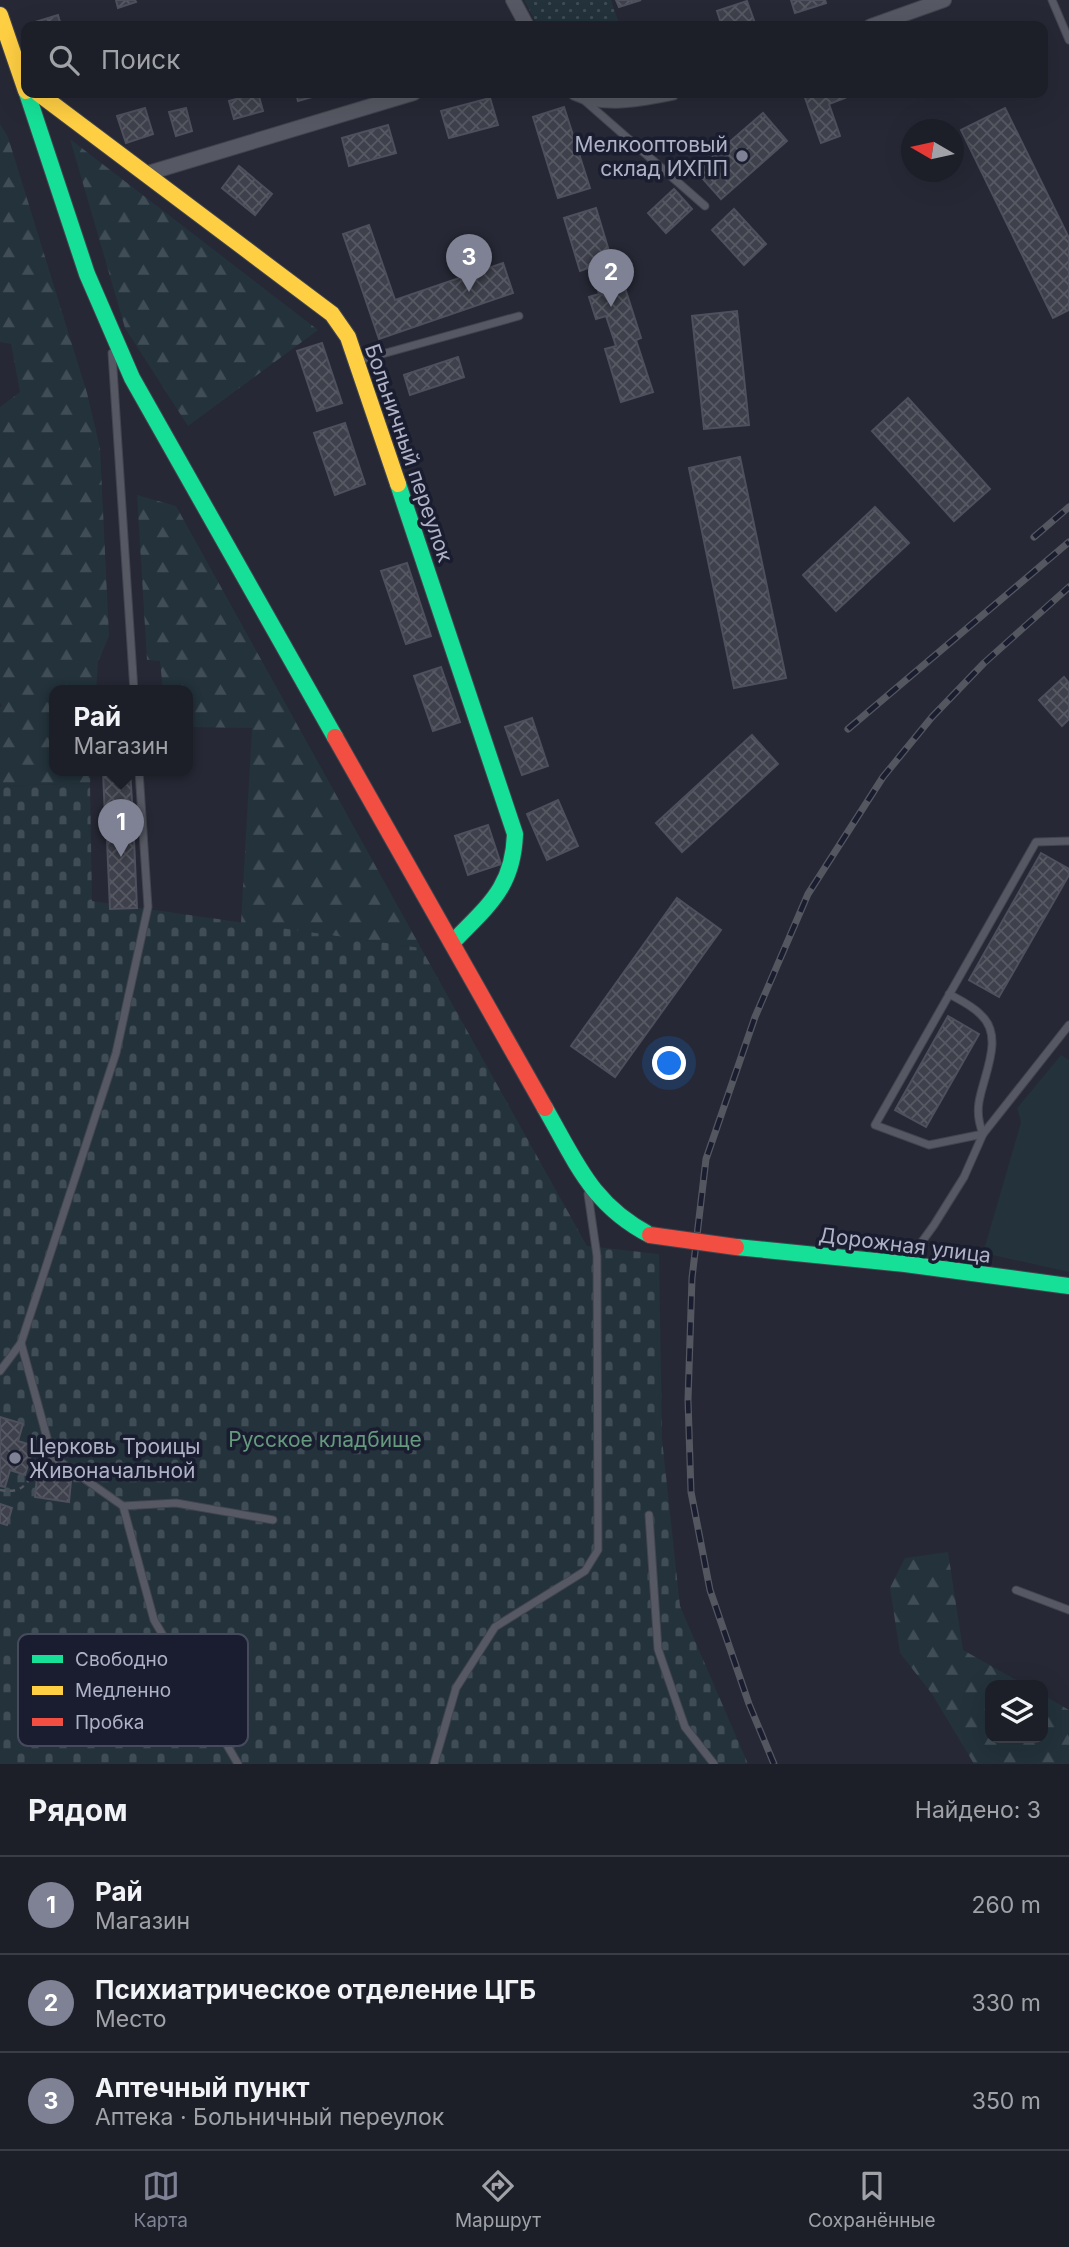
<!DOCTYPE html>
<html lang="ru">
<head>
<meta charset="utf-8">
<style>
	:root { --surface:#1c1f28; --page:#252730; --text:#f1f3f6; --muted:#a0a2a8; --line:#3a3d45; --accent:#7f8294 }
	body { margin:0; font-family:Inter,sans-serif; background:var(--page); color:var(--text) }
	.controls { position:absolute; right:21px; bottom:21px; display:grid; overflow:hidden; border-radius:14px; box-shadow:0 7px 28px #0002 }
	.controls button { width:63px; height:63px; display:grid; place-items:center; padding:0; border:0; border-bottom:2px solid var(--line); background:var(--surface); color:var(--text); font:35px sans-serif }
	.compass { position:absolute; left:901px; top:119px; width:63px; height:63px; border-radius:50%; background:var(--surface); box-shadow:0 7px 28px #0002; rotate:279deg }
	.you { position:absolute; left:670px; top:1064px; width:24px; height:24px; margin:-18px; border:5px solid #fff; border-radius:50%; background:#1a73e8; box-shadow:0 0 0 10px #1a73e833 }
	.badge { display:grid; place-items:center; width:46px; height:46px; border-radius:50%; background:var(--accent); color:#fff; font-size:23px; font-weight:700 }
	.pin { position:absolute; translate:-50% -58px; filter:drop-shadow(0 2px 4px #0008) }
	.pin::after { content:''; position:absolute; top:37px; width:24px; height:21px; background:inherit; clip-path:polygon(0 0,100% 0,50% 100%) }
	.popup { position:absolute; left:49px; top:685px; width:144px; height:91px; box-sizing:border-box; display:grid; place-content:center; border-radius:14px; background:var(--surface); filter:drop-shadow(0 2px 5px #0005); font-size:23px; white-space:nowrap; color:var(--muted) }
	.popup b { font-size:26px; color:var(--text) }
	.popup::after { content:''; position:absolute; left:50%; top:100%; margin-left:-14px; border:14px solid transparent; border-top-color:var(--surface) }
	.list { margin:0; padding:0; list-style:none }
	h2 { display:flex; justify-content:space-between; align-items:center; height:91px; margin:0; padding:0 28px; font-size:30px }
	h2 small { font-size:23px; font-weight:400; color:var(--muted) }
	.list li { display:grid; grid-template-columns:46px 1fr auto; gap:21px; align-items:center; box-sizing:border-box; height:98px; padding:0 28px; border-top:2px solid var(--line) }
	.list b { display:block; font-size:26px; white-space:nowrap }
	.list p { margin:0; font-size:23px; white-space:nowrap; color:var(--muted) }
	.list em { font-size:23px; font-style:normal; color:var(--muted) }
	.icon { flex:none; width:38px; height:38px; fill:none; stroke:currentColor; stroke-width:2; stroke-linecap:round; stroke-linejoin:round }
	.map { position:relative; flex:none; width:1069px; height:1764px; overflow:hidden }
	.search { position:absolute; background:var(--surface); box-shadow:0 7px 28px #0002; left:21px; right:21px; top:21px; height:77px; display:flex; align-items:center; gap:18px; box-sizing:border-box; padding:0 24px; border-radius:14px; color:var(--muted); font-size:26px }
	.sheet { height:385px; background:var(--surface) }
	nav { display:flex; justify-content:space-around; align-items:center; box-sizing:border-box; height:98px; border-top:2px solid var(--line); background:var(--surface); font-size:19px; color:var(--muted) }
	nav a { display:grid; justify-items:center; gap:4px }
	nav .on { color:var(--accent) }
	.map>svg:first-child { display:block }
</style>
</head>
<body>
<div class="map">
<svg width="1069" height="1764" viewBox="0 0 1069 1764">
	<defs>
		<pattern id="grass-dots" width="8" height="8" patternUnits="userSpaceOnUse" patternTransform="scale(1.75)"><rect width="8" height="8" fill="#23323b"/><path d="M2 2h.1M6 6h.1" fill="none" stroke="#404d56" stroke-width="1.8" stroke-linecap="round"/></pattern>
		<pattern id="forest-firs" width="22" height="20" patternUnits="userSpaceOnUse" patternTransform="scale(1.75)"><rect width="22" height="20" fill="#23323b"/><path d="M5 1l3.5 6h-7zM16 11l3.5 6h-7z" fill="#404d56"/></pattern>
		<pattern id="cemetery-stones" width="16" height="16" patternUnits="userSpaceOnUse" patternTransform="scale(1.75)"><rect width="16" height="16" fill="#23323b"/><path d="M2 7V4a2 2 0 0 1 4 0v3zM10 15v-3a2 2 0 0 1 4 0v3z" fill="#404d56"/></pattern>
		<pattern id="building-cross-hatch" width="8" height="8" patternUnits="userSpaceOnUse" patternTransform="scale(1.75)"><rect width="8" height="8" fill="#3e404b"/><path d="M0 0l8 8M0 8l8-8" fill="none" stroke="#575963"/></pattern>
	</defs>
	<rect width="100%" height="100%" fill="#262935"/>
	<polygon fill="url(#grass-dots)" points="524,0 611,0 620,26 538,26"/>
	<g fill="url(#forest-firs)">
		<polygon points="0,124 8,137 87,393 100,448 109,636 98,662 96,691 54,691 54,771 91,771 90,783 0,786 0,707 2,706 0,702 0,407 20,392 11,344 0,342"/>
		<polygon points="70,139 318,330 188,426 125,328"/>
		<polygon points="137,495 176,506 421,948 241,923 252,728 188,727 188,691 163,691 160,661 147,660"/>
		<polygon points="948,1552 963,1650 1025,1685 990,1685 990,1738 1043,1738 1043,1695 1069,1710 1069,1764 974,1764 932,1694 900,1653 890,1588 905,1558"/>
	</g>
	<polygon fill="url(#cemetery-stones)" points="90,783 92,901 421,948 587,1246 659,1254 662,1439 680,1606 748,1764 0,1764 0,786"/>
	<polygon fill="#23323b" points="1061,1055 1069,1060 1069,1272 983,1253 1021,1122 1017,1108"/>
	<g fill="url(#building-cross-hatch)" stroke="#4e505d" stroke-width="2">
		<polygon points="116,0 135,0 136,2 118,8"/>
		<polygon points="616,0 641,0 619,7"/>
		<polygon points="791,0 825,0 826,3 795,13"/>
		<polygon points="747,1 756,26 722,26 717,11"/>
		<polygon points="58,15 61,26 33,26 32,23"/>
		<polygon points="258,93 263,111 234,119 229,101"/>
		<polygon points="296,93 326,93 298,101"/>
		<polygon points="810,93 843,93 845,98 829,104 840,136 821,143 804,95"/>
		<polygon points="490,98 498,125 449,138 441,111"/>
		<polygon points="564,107 590,188 558,198 533,117"/>
		<polygon points="145,108 153,134 126,143 117,116"/>
		<polygon points="186,108 192,131 176,136 169,112"/>
		<polygon points="1005,108 1069,238 1069,310 1053,318 961,130"/>
		<polygon points="763,113 787,141 721,199 696,171"/>
		<polygon points="388,125 396,153 349,166 342,138"/>
		<polygon points="239,166 272,194 255,215 222,188"/>
		<polygon points="674,189 692,209 666,233 648,213"/>
		<polygon points="596,208 612,261 616,260 641,338 636,340 653,392 621,402 605,349 616,346 606,316 596,319 589,297 599,294 591,267 580,271 564,218"/>
		<polygon points="734,209 766,244 744,265 712,230"/>
		<polygon points="369,225 395,300 503,263 513,293 379,339 343,234"/>
		<polygon points="737,311 749,425 704,429 692,316"/>
		<polygon points="322,343 342,403 317,411 297,351"/>
		<polygon points="458,357 464,377 410,395 404,375"/>
		<polygon points="908,398 990,489 954,521 872,431"/>
		<polygon points="345,423 365,484 335,495 314,433"/>
		<polygon points="740,457 786,678 734,688 689,468"/>
		<polygon points="875,507 909,543 836,611 803,575"/>
		<polygon points="407,563 431,636 406,644 381,571"/>
		<polygon points="441,667 460,722 433,731 414,676"/>
		<polygon points="1064,677 1069,683 1069,719 1062,726 1039,700"/>
		<polygon points="532,718 548,766 522,775 505,727"/>
		<polygon points="752,735 778,764 682,852 656,823"/>
		<polygon points="103,771 130,771 133,816 105,818"/>
		<polygon points="558,800 578,846 547,860 527,814"/>
		<polygon points="488,825 501,864 468,875 455,836"/>
		<polygon points="134,839 137,908 110,909 107,840"/>
		<polygon points="1041,853 1069,869 1069,875 999,997 969,980"/>
		<polygon points="677,898 721,930 615,1077 571,1046"/>
		<polygon points="948,1016 979,1034 926,1127 895,1110"/>
		<polygon points="0,1417 23,1424 18,1441 34,1446 25,1475 10,1470 5,1487 0,1486"/>
		<polygon points="37,1477 71,1481 69,1502 35,1497"/>
		<polygon points="0,1504 12,1508 7,1525 0,1523"/>
	</g>
	<g fill="none" stroke-linecap="round" stroke-linejoin="round">
		<g stroke="#42444e" stroke-width="9">
			<g id="lane">
				<polyline points="1052,0 1069,40"/>
				<polyline points="584,100 705,206"/>
				<polyline points="112,353 134,691"/>
				<polyline points="357,361 519,316"/>
				<polyline points="139,771 148,907 116,1053 21,1343 52,1456 123,1506 154,1620 238,1764"/>
				<path d="M 949,994 C 960,1000 973,1006 981,1015 C 1005,1037 983,1076 979,1102 C 977,1114 979,1124 983,1134 L 929,1145 L 875,1125 L 1036,842 L 1069,841"/>
				<polyline points="908,1261 934,1225 964,1177 983,1134 1069,1025"/>
				<polyline points="0,1371 21,1343"/>
				<polyline points="123,1506 176,1503 273,1520"/>
				<polyline points="649,1515 658,1649 685,1727 714,1764"/>
				<polyline points="1016,1590 1069,1610"/>
				<polyline points="434,1764 456,1688 495,1627 585,1571 598,1550 597,1256 588,1194"/>
			</g>
		</g>
		<g stroke="#42444e" stroke-width="16">
			<g id="street">
				<polyline points="513,0 527,26"/>
				<polyline points="871,26 944,0"/>
				<path d="M 575,93 C 604,107 641,99 672,93"/>
				<polyline points="145,174 414,93"/>
			</g>
		</g>
		<g stroke="#42444e" stroke-width="18">
			<g id="fast">
				<polyline points="27,93 87,274 132,378 335,737"/>
				<path d="M 398,484 L 515,834 C 513,889 487,906 452,943"/>
				<path d="M 545,1108 C 576,1162 592,1205 650,1235"/>
				<polyline points="736,1247 905,1264 1069,1286"/>
			</g>
		</g>
		<g stroke="#42444e" stroke-width="18">
			<g id="slow">
				<polyline points="0,15 26,91"/>
				<polyline points="38,93 332,314 348,337 398,484"/>
			</g>
		</g>
		<g stroke="#42444e" stroke-width="18">
			<polyline id="jam" points="335,737 545,1108"/>
		</g>
		<path stroke="#545760" stroke-width="2.5" stroke-dasharray="5 5" stroke-linecap="butt" d="M 0,1490 C 30,1495 27,1476 43,1460"/>
		<use href="#lane" stroke="#565863" stroke-width="7"/>
		<use href="#street" stroke="#565863" stroke-width="14"/>
		<use href="#fast" stroke="#16e098" stroke-width="16"/>
		<use href="#slow" stroke="#ffcf43" stroke-width="16"/>
		<use href="#jam" stroke="#f24e42" stroke-width="16"/>
		<g stroke="#555760" stroke-width="7">
			<g id="rail">
				<polyline points="1034,537 1069,507"/>
				<polyline points="848,729 1069,542"/>
				<polyline points="774,1764 749,1704 710,1590 691,1492 688,1400 692,1278 706,1159 755,1017 808,894 883,777 932,717 984,663 1069,587"/>
			</g>
		</g>
		<use href="#rail" stroke="#191d2f" stroke-width="4.5" stroke-dasharray="13" stroke-linecap="butt"/>
		<g stroke="#42444e" stroke-width="18" stroke-linecap="butt">
			<polyline id="jam-bridge" points="650,1235 736,1247"/>
		</g>
		<use href="#jam-bridge" stroke="#f24e42" stroke-width="16"/>
	</g>
	<g fill="#7f8294" stroke="#191d2f" stroke-width="2.5">
		<circle cx="742" cy="156" r="7"/>
		<circle cx="15" cy="1458" r="7"/>
	</g>
	<g text-anchor="middle" dominant-baseline="central" stroke-width="7" stroke-linejoin="round" paint-order="stroke">
		<g font-size="21" fill="#afb2c7" stroke="#191d2f" text-anchor="end">
			<text x="728" y="144">Мелкооптовый<tspan x="728" dy="24">склад ИХПП</tspan></text>
			<text x="29" y="1446" text-anchor="start">Церковь Троицы<tspan x="29" dy="24">Живоначальной</tspan></text>
		</g>
		<g font-size="21" fill="#afb2c7" stroke="#191d2f">
			<text transform="translate(409 453) rotate(71)">Больничный переулок</text>
			<text transform="translate(905 1245) rotate(7)">Дорожная улица</text>
		</g>
		<g font-size="21" fill="#65997d" stroke="#191d2f">
			<text x="325" y="1439">Русское кладбище</text>
		</g>
	</g>
	<rect x="18" y="1634" width="230" height="112" rx="10" fill="#191d2f" stroke="#464a5d" stroke-width="2"/>
	<rect x="32" y="1655" width="31" height="8" fill="#16e098"/>
	<rect x="32" y="1686" width="31" height="9" fill="#ffcf43"/>
	<rect x="32" y="1718" width="31" height="8" fill="#f24e42"/>
	<g font-size="19" fill="#afb2c7">
		<text x="75" y="1666">Свободно</text>
		<text x="75" y="1697">Медленно</text>
		<text x="75" y="1729">Пробка</text>
	</g>
</svg>
<div class="controls">
<button><svg class="icon" aria-label="layers" viewBox="0 0 24 24"><path d="M12 4l9 5-9 5-9-5zM3 14l9 5 9-5"/></svg></button>
</div>
<svg class="compass" viewBox="-18 -18 36 36"><path d="M0-13l5 13h-10z" fill="#e53935"/><path d="M0 13l5-13h-10z" fill="#a0a2a8"/></svg>
<div class="you"></div>
<div class="pin badge" style="left:121px;top:857px">1</div>
<div class="popup"><b>Рай</b>Магазин</div>
<div class="pin badge" style="left:611px;top:307px">2</div>
<div class="pin badge" style="left:469px;top:292px">3</div>
<div class="search"><svg class="icon" aria-label="search" viewBox="0 0 24 24"><circle cx="10" cy="10" r="6"/><path d="M15 15l6 6"/></svg>Поиск</div>
</div>
<section class="sheet">
<h2>Рядом<small>Найдено: 3</small></h2>
<ul class="list">
<li><span class="badge">1</span><div><b>Рай</b><p>Магазин</p></div><em>260 m</em></li>
<li><span class="badge">2</span><div><b>Психиатрическое отделение ЦГБ</b><p>Место</p></div><em>330 m</em></li>
<li><span class="badge">3</span><div><b>Аптечный пункт</b><p>Аптека · Больничный переулок</p></div><em>350 m</em></li>
</ul>
</section>
<nav>
<a class="on"><svg class="icon" aria-label="map" viewBox="0 0 24 24"><path d="M3 6l6-2 6 2 6-2v14l-6 2-6-2-6 2zM9 4v14M15 6v14"/></svg>Карта</a>
<a><svg class="icon" aria-label="directions" viewBox="0 0 24 24"><path d="M12 3l9 9-9 9-9-9zM9 14v-3h6M13 9l2 2-2 2"/></svg>Маршрут</a>
<a><svg class="icon" aria-label="saved" viewBox="0 0 24 24"><path d="M7 4h10v16l-5-4-5 4z"/></svg>Сохранённые</a>
</nav>
</body>
</html>
